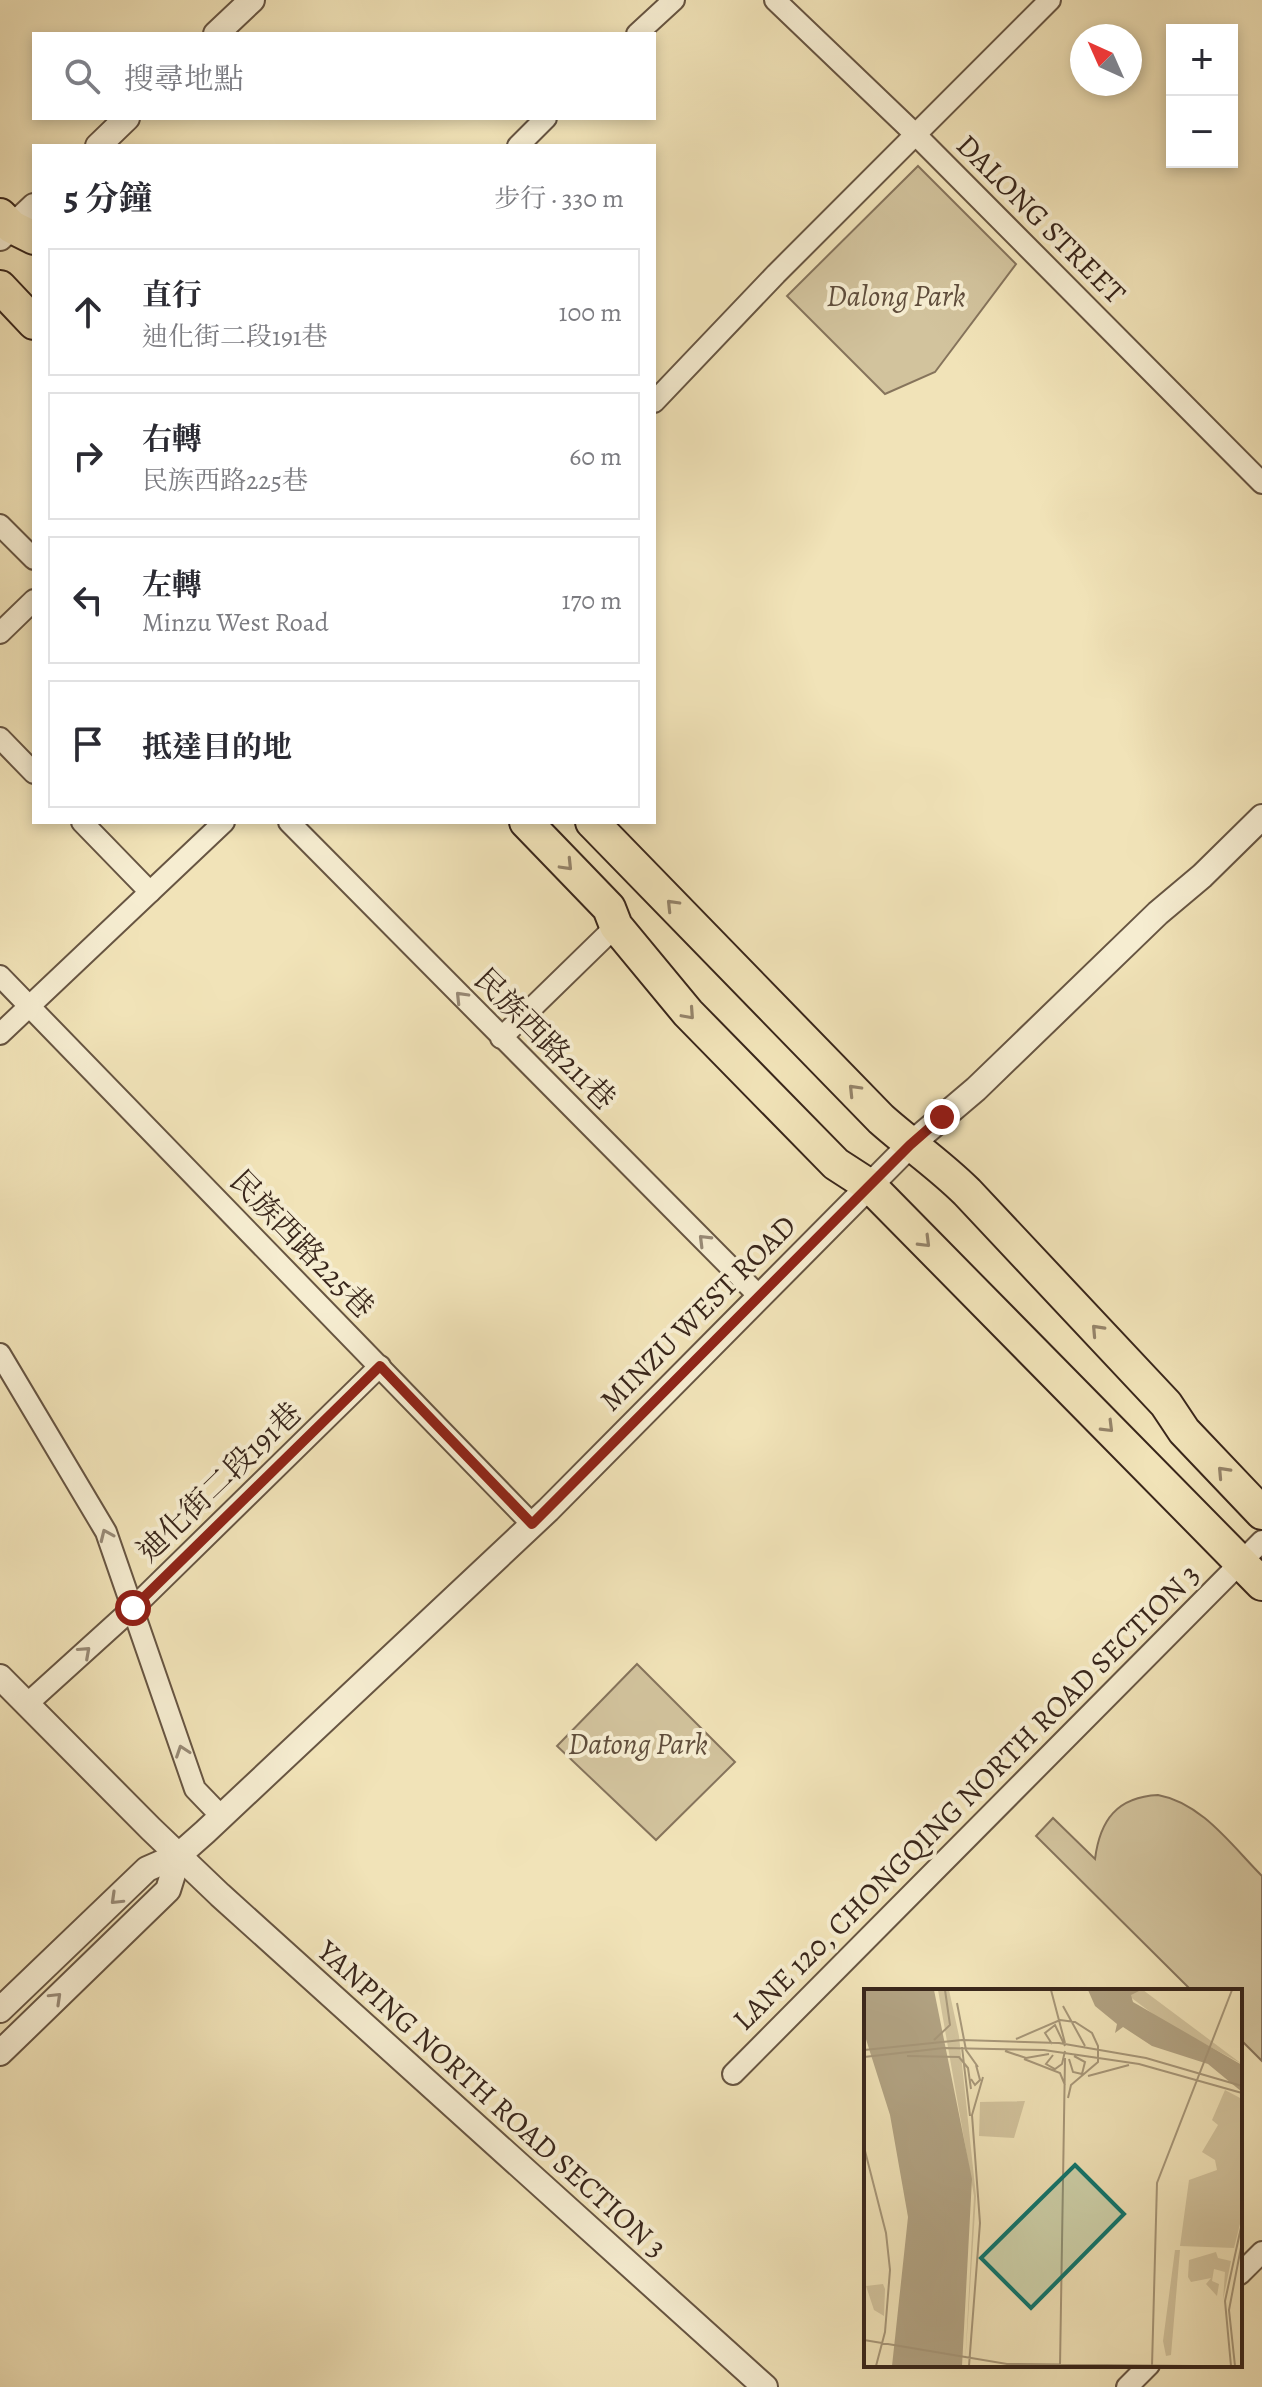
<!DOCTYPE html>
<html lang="zh-TW">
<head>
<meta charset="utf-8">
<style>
	:root { --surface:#fff; --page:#f2f2f3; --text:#2b2b33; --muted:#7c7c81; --line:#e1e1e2 }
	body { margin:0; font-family:Alegreya,"Noto Serif TC",serif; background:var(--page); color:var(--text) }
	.controls { position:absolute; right:24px; top:24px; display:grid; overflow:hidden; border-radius:0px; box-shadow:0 4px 12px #0003 }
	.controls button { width:72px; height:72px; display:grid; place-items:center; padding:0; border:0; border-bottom:2px solid var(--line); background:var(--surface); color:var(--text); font:40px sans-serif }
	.compass { position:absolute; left:1070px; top:24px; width:72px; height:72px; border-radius:50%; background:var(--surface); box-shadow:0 4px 12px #0003; rotate:315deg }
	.stop { position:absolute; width:24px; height:24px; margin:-18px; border:6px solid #8f2418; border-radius:50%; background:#fff }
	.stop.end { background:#8f2418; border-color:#fff; box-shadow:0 2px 8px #0008 }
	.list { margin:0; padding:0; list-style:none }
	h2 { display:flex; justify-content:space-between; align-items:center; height:104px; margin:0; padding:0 32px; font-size:34px }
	h2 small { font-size:26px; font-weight:400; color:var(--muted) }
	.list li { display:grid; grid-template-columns:52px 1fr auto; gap:24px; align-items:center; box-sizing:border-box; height:128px; margin:0 16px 16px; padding:0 16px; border:2px solid var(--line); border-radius:0px }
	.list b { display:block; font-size:30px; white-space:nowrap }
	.list p { margin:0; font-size:26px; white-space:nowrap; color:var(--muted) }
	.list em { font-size:26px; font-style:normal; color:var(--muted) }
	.icon { flex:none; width:44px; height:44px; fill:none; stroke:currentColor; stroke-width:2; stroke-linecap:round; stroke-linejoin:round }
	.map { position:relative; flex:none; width:1262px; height:2387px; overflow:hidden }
	.search { position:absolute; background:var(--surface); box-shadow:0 4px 12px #0003; left:32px; top:32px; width:624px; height:88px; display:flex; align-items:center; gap:20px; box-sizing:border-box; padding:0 28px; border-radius:0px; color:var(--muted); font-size:30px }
	.panel { position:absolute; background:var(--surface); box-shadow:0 4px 12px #0003; left:32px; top:144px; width:624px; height:680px; border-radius:0px }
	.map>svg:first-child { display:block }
</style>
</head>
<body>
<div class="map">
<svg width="1262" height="2387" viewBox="0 0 1262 2387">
	<rect width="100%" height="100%" fill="#f1e3b8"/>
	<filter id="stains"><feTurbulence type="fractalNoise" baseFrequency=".0025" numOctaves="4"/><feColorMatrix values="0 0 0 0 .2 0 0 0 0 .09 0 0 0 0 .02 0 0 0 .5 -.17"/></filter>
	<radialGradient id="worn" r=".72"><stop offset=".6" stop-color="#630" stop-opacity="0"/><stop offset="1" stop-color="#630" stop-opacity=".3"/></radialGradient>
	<g fill="#d2c39d" stroke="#86745c" stroke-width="2">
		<polygon points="918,166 1016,264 935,372 885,394 787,296"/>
		<polygon points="637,1664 735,1762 656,1840 557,1746"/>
		<path d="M 1158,1795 C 1202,1803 1232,1846 1262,1876 L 1262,2061 L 1240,2039 L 1240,1991 L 1192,1991 L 1036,1836 L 1053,1818 L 1095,1859 C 1100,1820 1117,1797 1158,1795 Z"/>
	</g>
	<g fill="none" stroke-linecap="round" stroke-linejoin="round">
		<g stroke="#675542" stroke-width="24">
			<g id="minor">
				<polyline points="775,0 915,134 1262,483"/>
				<polyline points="637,34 674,0"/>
				<polyline points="518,146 546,118"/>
				<polyline points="654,402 776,274 1050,0"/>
				<polyline points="0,525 34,559"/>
				<polyline points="0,633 34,600"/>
				<polyline points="0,738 34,773"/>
				<polyline points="82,822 150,892"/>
				<polyline points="289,822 759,1296"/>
				<polyline points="0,976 532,1524"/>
				<polyline points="0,1034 224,822"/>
				<polyline points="501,1038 616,926"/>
				<polyline points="0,1354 106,1532 195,1789 221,1816"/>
				<polyline points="27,1704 133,1608 380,1366"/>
				<polyline points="733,2074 1262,1541"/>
				<polyline points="1240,2274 1262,2252"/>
				<polyline points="1127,2387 1149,2365"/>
			</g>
		</g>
		<g stroke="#675542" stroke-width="28">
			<g id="tertiary">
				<polyline points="216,34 252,0"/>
				<polyline points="98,146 127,118"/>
				<polyline points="0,238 34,206"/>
				<polyline points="0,1677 151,1829 220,1895 765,2387"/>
				<polyline points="0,2010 147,1869 179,1855 205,1832 548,1510 910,1145 976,1089 1158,913 1202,876 1262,817"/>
				<polyline points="0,2053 168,1890 179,1855"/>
			</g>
		</g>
		<g stroke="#39261b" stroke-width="36">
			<g id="primary">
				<polyline points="0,215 12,227 34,238"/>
				<polyline points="0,287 34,323"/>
				<polyline points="526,822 609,908 616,926 688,1013 836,1164 870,1186 1262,1584"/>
				<path d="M 592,822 L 881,1119 C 909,1144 940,1165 967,1192 L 1166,1404 L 1184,1431 L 1262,1513"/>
			</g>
		</g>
		<use href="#minor" stroke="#f6edd1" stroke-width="20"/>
		<use href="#tertiary" stroke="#f6edd1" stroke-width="24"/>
		<use href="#primary" stroke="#f1e3b8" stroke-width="32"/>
	</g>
	<defs><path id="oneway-chevron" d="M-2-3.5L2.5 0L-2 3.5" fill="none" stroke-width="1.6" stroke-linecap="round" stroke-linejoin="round" transform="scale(2)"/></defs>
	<g stroke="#95846a">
		<use href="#oneway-chevron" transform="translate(567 865) rotate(46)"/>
		<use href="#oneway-chevron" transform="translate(672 905) rotate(-134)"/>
		<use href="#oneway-chevron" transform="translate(689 1014) rotate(48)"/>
		<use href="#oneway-chevron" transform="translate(854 1090) rotate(-134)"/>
		<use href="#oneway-chevron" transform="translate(925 1242) rotate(45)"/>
		<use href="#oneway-chevron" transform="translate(1097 1330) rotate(-133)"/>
		<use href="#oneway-chevron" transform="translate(1108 1427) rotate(45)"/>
		<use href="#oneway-chevron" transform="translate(1223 1472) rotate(-133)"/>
	</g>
	<g stroke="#988a76">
		<use href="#oneway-chevron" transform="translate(461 997) rotate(-134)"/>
		<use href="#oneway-chevron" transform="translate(704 1240) rotate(-135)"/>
		<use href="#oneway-chevron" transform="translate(106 1535) rotate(-114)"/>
		<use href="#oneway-chevron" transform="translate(85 1652) rotate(-42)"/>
		<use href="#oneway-chevron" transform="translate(182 1751) rotate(-109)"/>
		<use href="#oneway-chevron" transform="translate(116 1899) rotate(136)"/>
		<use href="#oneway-chevron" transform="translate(56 1998) rotate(-44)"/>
	</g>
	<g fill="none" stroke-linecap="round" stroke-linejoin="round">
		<polyline stroke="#8f2418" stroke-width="10" points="133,1608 380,1366 532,1524 910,1145 942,1117"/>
	</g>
	<g text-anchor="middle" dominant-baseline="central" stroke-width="8" stroke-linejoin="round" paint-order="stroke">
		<g font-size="30" fill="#39261b" stroke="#f6edd1">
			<text transform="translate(1041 219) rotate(45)">DALONG STREET</text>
			<text transform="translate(545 1039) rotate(45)">民族西路211巷</text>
			<text transform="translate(302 1244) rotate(46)">民族西路225巷</text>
			<text transform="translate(698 1313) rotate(-45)">MINZU WEST ROAD</text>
			<text transform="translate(219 1482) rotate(-44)">迪化街二段191巷</text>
			<text transform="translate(966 1797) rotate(-45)">LANE 120, CHONGQING NORTH ROAD SECTION 3</text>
			<text transform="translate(492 2099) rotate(42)">YANPING NORTH ROAD SECTION 3</text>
		</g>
		<g font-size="30" font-style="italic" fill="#5f4d3c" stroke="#f6edd1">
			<text x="896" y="296">Dalong Park</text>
			<text x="638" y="1744">Datong Park</text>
		</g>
	</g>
	<g transform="translate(864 1989)">
		<rect width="378" height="378" fill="#f1e3b8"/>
		<path d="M 74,1 L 85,1 L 95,47 L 112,207 L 101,377 L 110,207 ZM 257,1 L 279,1 L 378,75 L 297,31 ZM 361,101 L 378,110 L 378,227 L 370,259 L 316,257 L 325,191 L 353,181 L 351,171 L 338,163 L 354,136 L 348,131 ZM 161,112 L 150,149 L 115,147 L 116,113 ZM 311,261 L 316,261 L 307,366 L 302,367 L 299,352 ZM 352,263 L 354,269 L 367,272 L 359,311 L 361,283 L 350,280 L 348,292 L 355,295 L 353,307 L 342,295 L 347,289 L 327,293 L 324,288 L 325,271 ZM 19,295 L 21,300 L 20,327 L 10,321 L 2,297 Z" fill="#d2c39d"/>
		<path d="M 0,1 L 70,1 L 108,190 L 98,377 L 28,377 L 44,228 L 26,126 L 0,44 ZM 224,1 L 277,1 L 267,6 L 269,13 L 378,76 L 378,103 L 344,75 L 288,57 L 259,38 L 251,44 L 253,35 L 231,17 Z" fill="#b2a383"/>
		<path fill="none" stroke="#b2a383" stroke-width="4" d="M 38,1 L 51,52M 55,70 L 84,228 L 72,360"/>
		<path fill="none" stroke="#a79779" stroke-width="2" d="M 187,1 L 201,54M 93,14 L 102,61 L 114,78M 199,17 L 221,57M 152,50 L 196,31 L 211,33 L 228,44 L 234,57 L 234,73 L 207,96 L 204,109M 70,51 L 86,36 L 81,1M 188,55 L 181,44 L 191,36 L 201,57M 98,58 L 106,127M 0,61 L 98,51 L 195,54 L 282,69 L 378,97M 141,62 L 162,69 L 185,65M 189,66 L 182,75 L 191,80 L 198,75 L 201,62M 43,67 L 95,68 L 104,79 L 107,100M 0,68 L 80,59 L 180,61 L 275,75 L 378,104M 160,70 L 196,84 L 201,96M 205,70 L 209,83 L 218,85 L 221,73 L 210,67M 224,87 L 265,76M 107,90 L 111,96 L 116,91 L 112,76M 0,158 L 22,244 L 26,281 L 21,343 L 12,377M 0,351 L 143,375 L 241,376M 241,376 L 331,377M 105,377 L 116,234 L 108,126 L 119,88M 196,377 L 201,69M 288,377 L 293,194 L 368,1M 367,377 L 361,312 L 378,234M 371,377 L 365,321 L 378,253"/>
		<path fill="#0f766e" fill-opacity="0.15" stroke="#0f766e" stroke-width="4" d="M 211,176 L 260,225 L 167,319 L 117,269 Z"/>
		<rect width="378" height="378" fill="none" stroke="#39261b" stroke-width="4"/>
	</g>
	<rect width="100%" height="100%" filter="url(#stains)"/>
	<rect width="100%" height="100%" fill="url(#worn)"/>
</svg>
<div class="controls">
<button>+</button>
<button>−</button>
</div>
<svg class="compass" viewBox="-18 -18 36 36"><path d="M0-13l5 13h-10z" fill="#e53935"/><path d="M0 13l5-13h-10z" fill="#7c7c81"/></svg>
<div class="stop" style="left:133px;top:1608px"></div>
<div class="stop end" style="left:942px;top:1117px"></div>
<div class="search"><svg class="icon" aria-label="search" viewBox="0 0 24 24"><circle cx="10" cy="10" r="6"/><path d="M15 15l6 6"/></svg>搜尋地點</div>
<section class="panel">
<h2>5 分鐘<small>步行 · 330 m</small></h2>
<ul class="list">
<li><svg class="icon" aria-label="ahead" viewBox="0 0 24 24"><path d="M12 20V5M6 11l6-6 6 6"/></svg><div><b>直行</b><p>迪化街二段191巷</p></div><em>100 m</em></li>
<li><svg class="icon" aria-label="right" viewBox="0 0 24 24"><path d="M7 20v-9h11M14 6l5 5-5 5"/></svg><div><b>右轉</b><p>民族西路225巷</p></div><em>60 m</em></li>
<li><svg class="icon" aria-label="left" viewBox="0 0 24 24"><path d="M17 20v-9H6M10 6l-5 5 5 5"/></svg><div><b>左轉</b><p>Minzu West Road</p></div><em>170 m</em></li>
<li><svg class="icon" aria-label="arrive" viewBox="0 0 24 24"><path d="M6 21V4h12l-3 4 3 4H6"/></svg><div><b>抵達目的地</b></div></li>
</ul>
</section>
</div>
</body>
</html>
